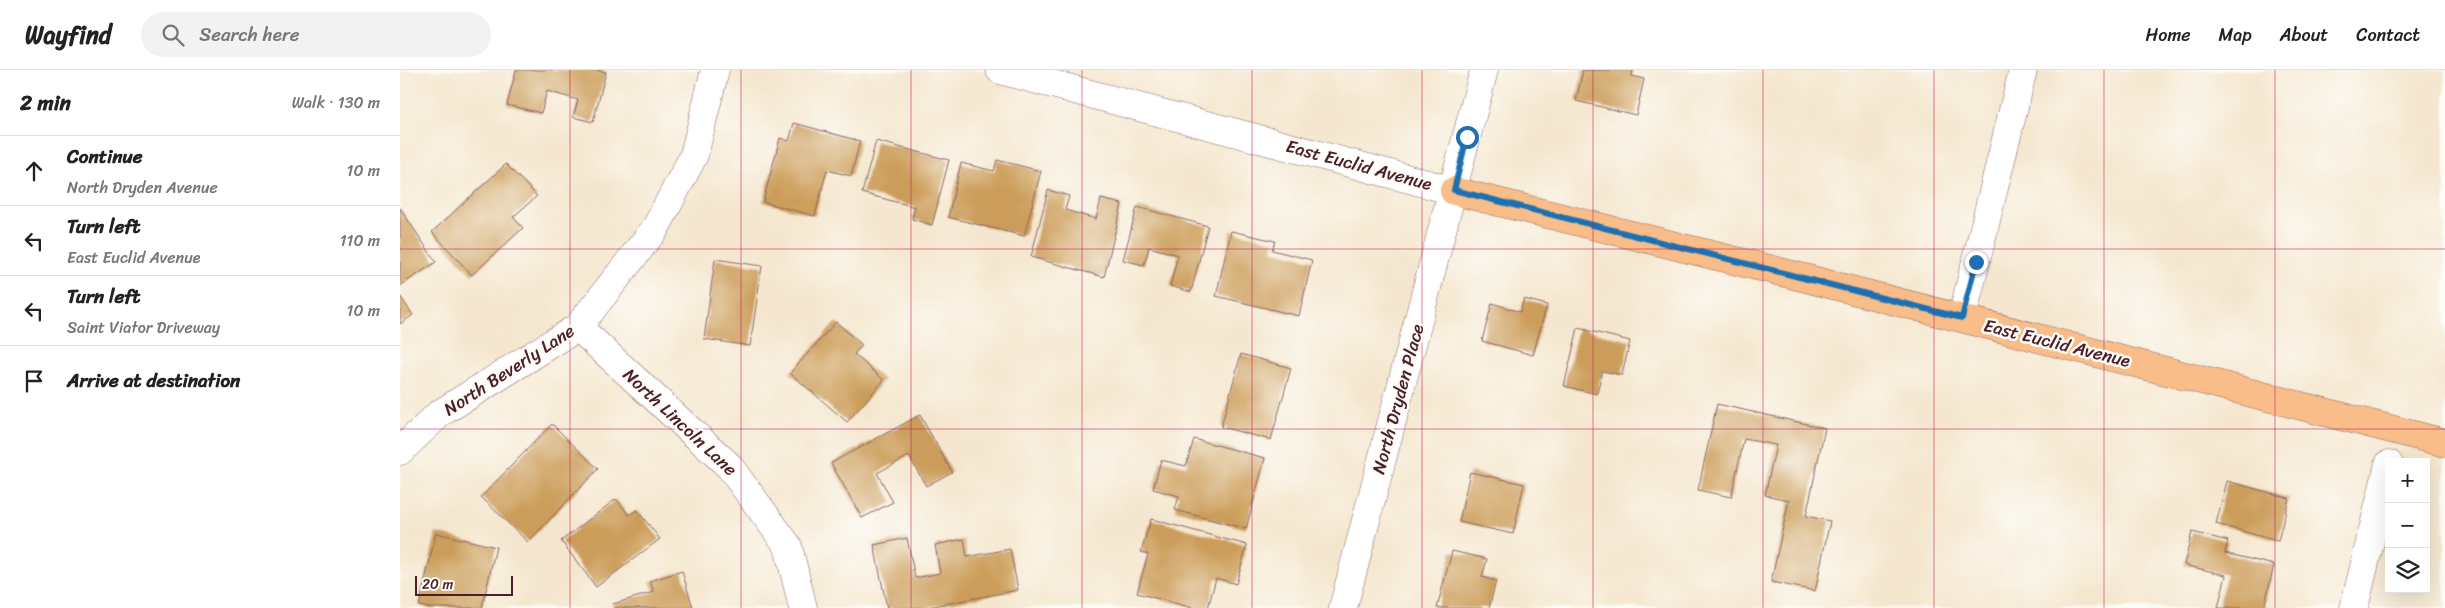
<!DOCTYPE html>
<html lang="en">
<head>
<meta charset="utf-8">
<style>
	:root { --surface:#fff; --page:#f2f2f2; --text:#222; --muted:#767676; --line:#e0e0e0 }
	body { margin:0; font-family:Sriracha,sans-serif; background:var(--page); color:var(--text) }
	.controls { position:absolute; right:15px; bottom:15px; display:grid; overflow:hidden; border-radius:0px; box-shadow:0 5px 20px #0002 }
	.controls button { width:45px; height:45px; display:grid; place-items:center; padding:0; border:0; border-bottom:1px solid var(--line); background:var(--surface); color:var(--text); font:25px sans-serif }
	.scale { position:absolute; left:15px; bottom:12px; width:98px; box-sizing:border-box; padding-left:5px; border:2px solid #4a1f2b; border-top:0; font-size:14px; line-height:18px; white-space:nowrap; color:#4a1f2b; -webkit-text-stroke:4px #fdfcf7; paint-order:stroke }
	.stop { position:absolute; width:15px; height:15px; margin:-11px; border:4px solid #1f6fb2; border-radius:50%; background:#fff }
	.stop.end { background:#1f6fb2; border-color:#fff; box-shadow:0 1px 5px #0008 }
	.list { margin:0; padding:0; list-style:none }
	h2 { display:flex; justify-content:space-between; align-items:center; height:65px; margin:0; padding:0 20px; font-size:21px }
	h2 small { font-size:16px; font-weight:400; color:var(--muted) }
	.list li { display:grid; grid-template-columns:32px 1fr auto; gap:15px; align-items:center; box-sizing:border-box; height:70px; padding:0 20px; border-top:1px solid var(--line) }
	.list b { display:block; font-size:19px; white-space:nowrap }
	.list p { margin:0; font-size:16px; white-space:nowrap; color:var(--muted) }
	.list em { font-size:16px; font-style:normal; color:var(--muted) }
	.icon { flex:none; width:28px; height:28px; fill:none; stroke:currentColor; stroke-width:2; stroke-linecap:round; stroke-linejoin:round }
	.map { position:relative; flex:none; width:2045px; height:538px; overflow:hidden }
	header { display:flex; align-items:center; gap:30px; box-sizing:border-box; height:70px; padding:0 25px; background:var(--surface); border-bottom:1px solid var(--line) }
	header strong { font-size:24px }
	nav { display:flex; gap:28px; margin-inline-start:auto; font-size:18px }
	.search { width:350px; height:45px; background:var(--page); display:flex; align-items:center; gap:12px; box-sizing:border-box; padding:0 18px; border-radius:28px; color:var(--muted); font-size:19px }
	main { display:flex }
	aside { flex:1; background:var(--surface) }
	.map>svg:first-child { display:block }
</style>
</head>
<body>
<header>
<strong>Wayfind</strong>
<div class="search"><svg class="icon" aria-label="search" viewBox="0 0 24 24"><circle cx="10" cy="10" r="6"/><path d="M15 15l6 6"/></svg>Search here</div>
<nav><a>Home</a><a>Map</a><a>About</a><a>Contact</a></nav>
</header>
<main>
<aside>
<h2>2 min<small>Walk · 130 m</small></h2>
<ul class="list">
<li><svg class="icon" aria-label="ahead" viewBox="0 0 24 24"><path d="M12 20V5M6 11l6-6 6 6"/></svg><div><b>Continue</b><p>North Dryden Avenue</p></div><em>10 m</em></li>
<li><svg class="icon" aria-label="left" viewBox="0 0 24 24"><path d="M17 20v-9H6M10 6l-5 5 5 5"/></svg><div><b>Turn left</b><p>East Euclid Avenue</p></div><em>110 m</em></li>
<li><svg class="icon" aria-label="left" viewBox="0 0 24 24"><path d="M17 20v-9H6M10 6l-5 5 5 5"/></svg><div><b>Turn left</b><p>Saint Viator Driveway</p></div><em>10 m</em></li>
<li><svg class="icon" aria-label="arrive" viewBox="0 0 24 24"><path d="M6 21V4h12l-3 4 3 4H6"/></svg><div><b>Arrive at destination</b></div></li>
</ul>
</aside>
<div class="map">
<svg width="2045" height="538" viewBox="0 0 2045 538">
	<rect width="100%" height="100%" fill="#fdfcf7"/>
	<filter id="ink" filterUnits="userSpaceOnUse"><feTurbulence type="fractalNoise" baseFrequency=".02" numOctaves="2"/><feDisplacementMap in="SourceGraphic" scale="10" xChannelSelector="R" yChannelSelector="G"/><feConvolveMatrix kernelMatrix="1 2 1 2 8 2 1 2 1" color-interpolation-filters="sRGB"/></filter>
	<filter id="wash" filterUnits="userSpaceOnUse"><feTurbulence type="fractalNoise" baseFrequency=".0096" numOctaves="4" result="noise"/><feDisplacementMap in="SourceGraphic" scale="20" xChannelSelector="R" yChannelSelector="G"/><feGaussianBlur stdDeviation="1.12" result="paint"/><feColorMatrix in="noise" values="0 0 0 0 0 0 0 0 0 0 0 0 0 0 0 0 0 1.4 0 .05"/><feComposite in="paint" operator="in"/></filter>
	<g filter="url(#wash)">
		<rect width="100%" height="100%" fill="#f5e7cf"/>
		<g id="blocks">
			<g fill="#cc9d5a">
				<polygon points="116,0 197,0 206,2 193,52 173,47 178,30 147,21 141,43 107,35"/>
				<polygon points="1183,0 1233,0 1232,6 1244,9 1236,45 1176,31"/>
				<polygon points="394,53 460,71 451,106 427,100 415,146 363,132 380,68 389,71"/>
				<polygon points="476,71 549,90 532,155 512,149 515,137 462,123"/>
				<polygon points="597,90 641,101 624,166 548,147 561,93 594,101"/>
				<polygon points="106,94 137,126 113,147 123,158 72,205 32,162"/>
				<polygon points="648,120 669,126 665,140 696,149 701,129 722,134 704,207 631,187"/>
				<polygon points="737,137 808,156 791,222 770,216 778,185 749,177 744,195 723,190"/>
				<polygon points="0,138 36,192 0,216"/>
				<polygon points="831,161 875,171 872,180 912,190 899,246 816,226"/>
				<polygon points="315,189 362,196 350,276 304,269"/>
				<polygon points="0,226 13,245 0,254"/>
				<polygon points="1124,229 1147,235 1133,285 1082,271 1092,233 1120,242"/>
				<polygon points="436,252 462,275 454,284 484,310 447,352 390,303"/>
				<polygon points="1178,258 1230,271 1222,305 1202,301 1197,324 1164,316"/>
				<polygon points="841,284 891,298 871,370 821,357"/>
				<polygon points="1317,334 1425,358 1406,446 1430,451 1415,521 1371,512 1389,430 1365,425 1376,375 1344,369 1331,427 1298,420"/>
				<polygon points="520,345 552,402 526,416 509,386 477,403 493,432 462,448 431,393"/>
				<polygon points="152,354 198,399 128,472 81,427"/>
				<polygon points="794,369 865,388 846,459 775,440 779,426 753,419 761,390 786,396"/>
				<polygon points="1070,402 1124,414 1113,464 1059,452"/>
				<polygon points="1827,411 1889,428 1878,471 1816,454"/>
				<polygon points="216,429 229,445 237,440 260,469 196,517 161,471"/>
				<polygon points="751,449 847,475 836,514 816,508 808,538 793,538 737,523 748,484 741,482"/>
				<polygon points="1792,462 1828,471 1825,483 1874,495 1864,538 1818,538 1826,505 1784,495"/>
				<polygon points="36,463 96,477 82,538 29,538 19,536"/>
				<polygon points="507,468 515,508 540,503 535,475 564,469 567,487 610,479 618,520 523,538 487,538 474,475"/>
				<polygon points="1052,481 1087,489 1082,507 1096,511 1089,538 1037,538"/>
				<polygon points="282,501 293,538 214,538 213,534 254,522 250,511"/>
			</g>
		</g>
	</g>
	<g filter="url(#ink)">
		<use href="#blocks" fill-opacity="0" stroke="#866564" stroke-width="1"/>
		<g fill="none" stroke-linecap="round" stroke-linejoin="round">
			<g stroke="#866564" stroke-width="29">
				<g id="minor">
					<polyline points="600,0 1054,121"/>
					<polyline points="1562,248 1623,0"/>
					<polyline points="178,257 329,396 388,476 403,538"/>
					<polyline points="0,381 39,344 178,257 255,159 276,119 294,85 315,0"/>
					<polyline points="943,538 1084,0"/>
					<polyline points="1954,538 1989,394"/>
				</g>
			</g>
			<g stroke="#866564" stroke-width="29">
				<polyline id="major" points="1054,121 1405,208 2045,373"/>
			</g>
			<use href="#minor" stroke="#fff" stroke-width="28"/>
			<use href="#major" stroke="#f8bd88" stroke-width="28"/>
		</g>
	</g>
	<g fill="none" stroke-linecap="round" stroke-linejoin="round" filter="url(#ink)">
		<polyline stroke="#1f6fb2" stroke-width="6" points="1067,67 1054,120 1562,248 1576,192"/>
	</g>
	<path fill="none" stroke="#c2185b" stroke-width="1" stroke-opacity="0.55" d="M 170,0 L 170,538M 341,0 L 341,538M 511,0 L 511,538M 682,0 L 682,538M 852,0 L 852,538M 1022,0 L 1022,538M 1193,0 L 1193,538M 1363,0 L 1363,538M 1534,0 L 1534,538M 1704,0 L 1704,538M 1875,0 L 1875,538M 0,179 L 2045,179M 0,359 L 2045,359"/>
	<g text-anchor="middle" dominant-baseline="central" stroke-width="5" stroke-linejoin="round" paint-order="stroke">
		<g font-size="18" fill="#4a1f2b" stroke="#fdfcf7">
			<text transform="translate(959 95) rotate(15)">East Euclid Avenue</text>
			<text transform="translate(1657 273) rotate(14)">East Euclid Avenue</text>
			<text transform="translate(109 300) rotate(-33)">North Beverly Lane</text>
			<text transform="translate(998 329) rotate(-75)">North Dryden Place</text>
			<text transform="translate(280 352) rotate(43)">North Lincoln Lane</text>
		</g>
	</g>
</svg>
<div class="controls">
<button>+</button>
<button>−</button>
<button><svg class="icon" aria-label="layers" viewBox="0 0 24 24"><path d="M12 4l9 5-9 5-9-5zM3 14l9 5 9-5"/></svg></button>
</div>
<div class="scale">20 m</div>
<div class="stop" style="left:1067px;top:67px"></div>
<div class="stop end" style="left:1576px;top:192px"></div>
</div>
</main>
</body>
</html>
